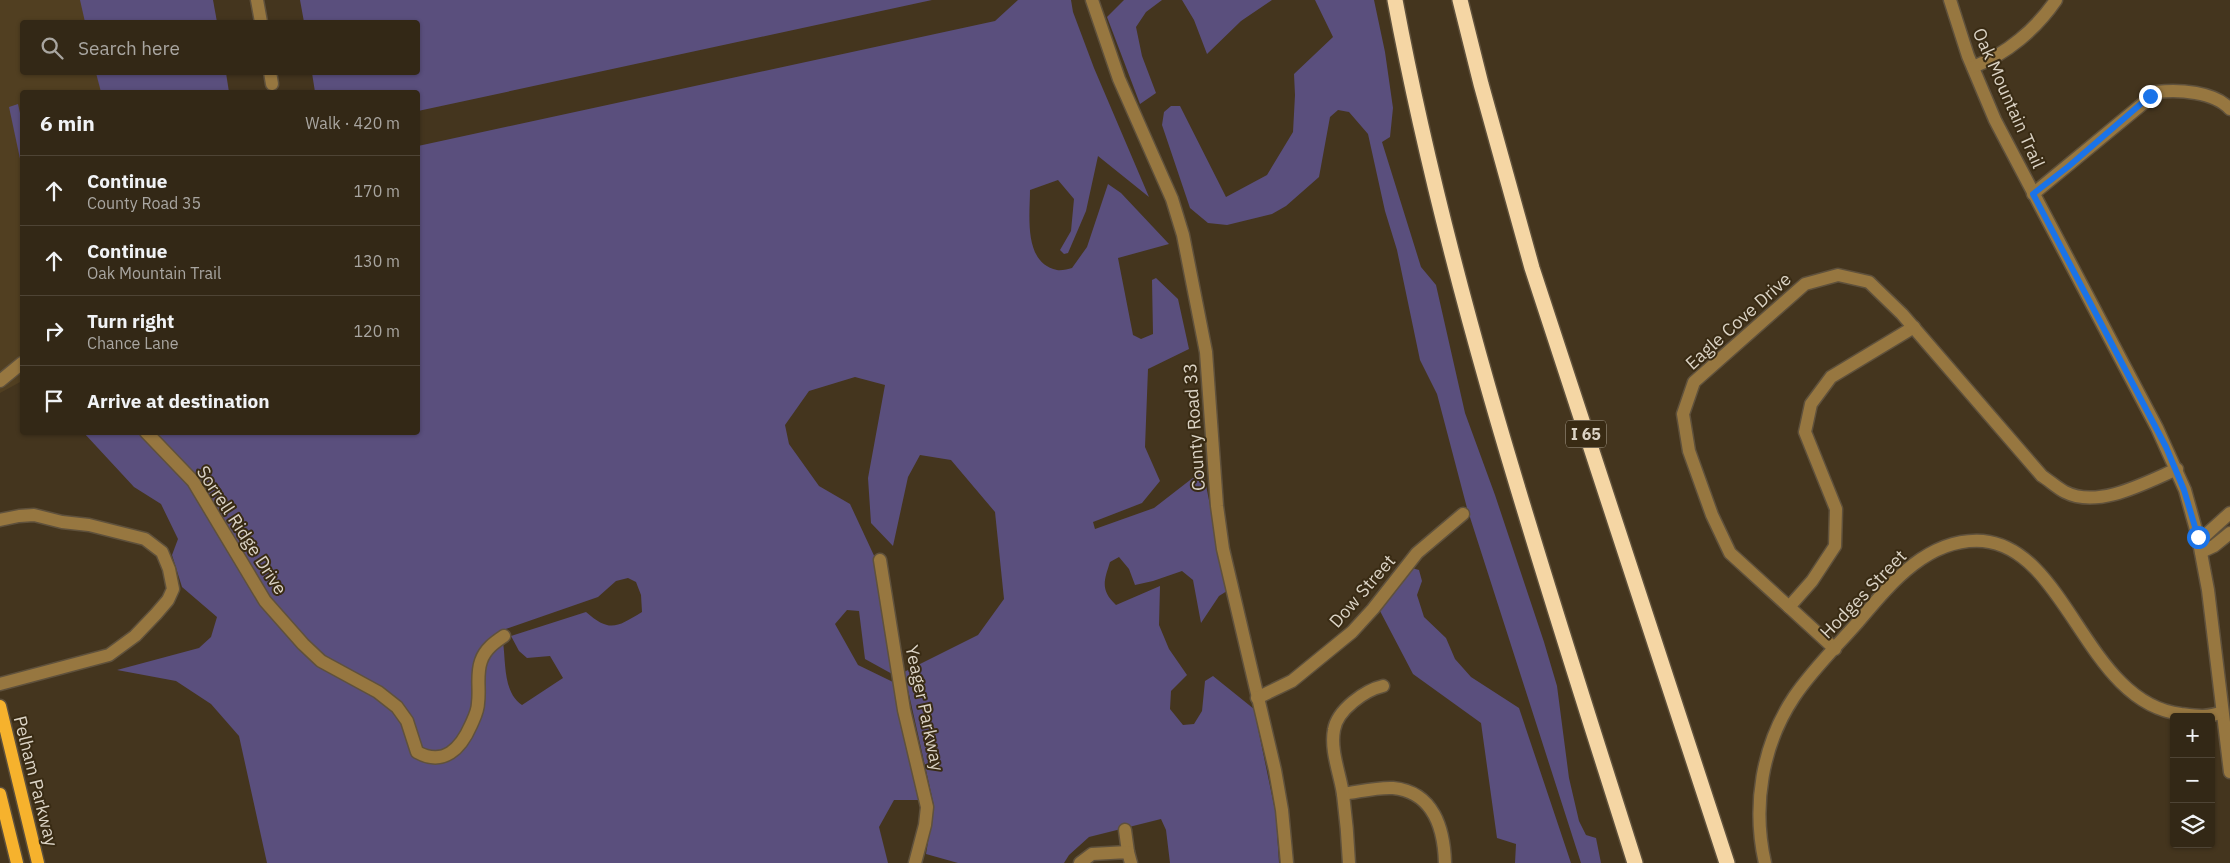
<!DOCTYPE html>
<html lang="en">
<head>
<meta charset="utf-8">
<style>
	:root { --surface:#332816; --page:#3b301f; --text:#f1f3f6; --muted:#a9a6a1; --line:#4e4435 }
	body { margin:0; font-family:"IBM Plex Sans",sans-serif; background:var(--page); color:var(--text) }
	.controls { position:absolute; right:15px; bottom:15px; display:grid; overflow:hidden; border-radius:5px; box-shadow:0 1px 4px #0004 }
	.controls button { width:45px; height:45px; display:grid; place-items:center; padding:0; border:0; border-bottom:1px solid var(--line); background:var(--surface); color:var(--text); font:25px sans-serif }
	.stop { position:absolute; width:15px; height:15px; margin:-11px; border:4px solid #1a73e8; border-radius:50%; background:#fff }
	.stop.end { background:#1a73e8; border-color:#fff; box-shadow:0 1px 5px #0008 }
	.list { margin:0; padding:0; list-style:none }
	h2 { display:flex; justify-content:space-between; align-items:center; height:65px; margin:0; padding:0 20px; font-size:21px }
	h2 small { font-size:16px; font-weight:400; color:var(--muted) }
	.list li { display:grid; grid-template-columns:32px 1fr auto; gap:15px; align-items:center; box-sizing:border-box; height:70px; padding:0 20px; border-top:1px solid var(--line) }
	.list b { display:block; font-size:19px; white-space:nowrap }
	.list p { margin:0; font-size:16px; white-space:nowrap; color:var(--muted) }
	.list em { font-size:16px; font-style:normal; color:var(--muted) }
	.icon { flex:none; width:28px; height:28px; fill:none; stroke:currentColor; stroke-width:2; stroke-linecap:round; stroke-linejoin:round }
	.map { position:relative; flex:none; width:2230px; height:863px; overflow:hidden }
	.search { position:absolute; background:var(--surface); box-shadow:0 1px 4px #0004; left:20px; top:20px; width:400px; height:55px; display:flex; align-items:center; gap:12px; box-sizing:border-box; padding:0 18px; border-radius:5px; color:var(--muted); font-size:19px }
	.panel { position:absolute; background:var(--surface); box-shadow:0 1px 4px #0004; left:20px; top:90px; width:400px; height:345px; border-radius:5px }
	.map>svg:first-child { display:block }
</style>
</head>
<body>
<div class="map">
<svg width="2230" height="863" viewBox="0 0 2230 863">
	<rect width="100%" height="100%" fill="#44351e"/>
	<polygon fill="#513f21" points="0,0 91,0 96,22 22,22 22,72 107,73 111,92 22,92 22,381 0,393"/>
	<g fill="#5a4f7d">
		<polygon points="80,0 213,0 217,22 85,22"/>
		<polygon points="300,0 932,0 418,111 418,92 315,92 312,73 418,72 418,22 304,22"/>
		<path d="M 1018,0 L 1071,0 L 1073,12 L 1094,68 L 1149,197 L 1098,156 L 1086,211 L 1068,253 L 1064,254 L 1060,250 L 1071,231 L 1074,199 L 1058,180 L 1030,190 C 1030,215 1023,263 1057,270 C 1061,271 1068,269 1072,268 L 1087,247 L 1108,184 L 1121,193 L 1169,244 L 1118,258 L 1133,335 L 1141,339 L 1153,334 L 1152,280 L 1156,278 L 1178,299 L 1189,349 L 1148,369 L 1145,447 L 1160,481 L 1142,503 L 1093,522 L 1095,529 L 1154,508 L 1203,470 L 1227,591 L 1219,596 L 1201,623 L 1193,580 L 1182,571 L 1153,581 L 1135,585 L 1129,569 L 1119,557 L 1110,562 C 1104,581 1100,590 1116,605 L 1160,586 L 1159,625 L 1169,649 L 1187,675 L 1171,691 L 1170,709 L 1183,725 L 1194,724 L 1202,711 L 1205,681 L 1213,676 L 1254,709 L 1276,815 L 1279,863 L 1170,863 L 1166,830 L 1161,819 L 1089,837 L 1069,855 L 1064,863 L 958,863 L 926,854 L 934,806 L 904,672 L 978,635 L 1004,599 L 995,512 L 951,460 L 920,455 L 908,477 L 893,546 L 871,523 L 868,478 L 885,385 L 855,377 L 809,391 L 785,425 L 789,444 L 819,486 L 850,504 L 877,562 L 894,675 L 865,659 L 859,611 L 847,610 L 835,624 L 858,665 L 893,682 L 921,800 L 894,800 L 879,827 L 888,863 L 267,863 L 239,736 L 211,704 L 176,681 L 117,670 L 199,648 L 211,637 L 217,617 L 182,587 L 172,555 L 178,539 L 161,504 L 134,487 L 84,433 L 77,433 L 142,433 C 163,454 187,475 203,500 C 220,527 231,557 248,584 C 263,608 283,630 302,651 C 326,678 366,683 392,707 C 397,712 402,718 405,725 C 411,740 408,757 427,759 C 432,760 437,762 442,760 C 463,753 481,723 483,701 C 484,679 476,651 503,642 C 506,663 503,692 522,705 L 563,678 L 550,656 L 527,658 L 519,651 L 511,636 L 586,612 C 610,633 617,627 642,612 L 641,595 L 636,582 L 628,578 L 616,581 L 598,597 L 500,631 L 478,658 L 474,674 L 476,698 L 474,709 L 458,745 L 444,753 L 424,753 C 411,746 412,714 397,701 C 372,678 333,673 310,648 C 291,626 270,605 254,580 C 234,547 219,509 195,478 C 182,462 164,447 149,433 L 418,432 L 418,146 L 995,21 Z"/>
		<polygon points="1124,0 1162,0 1146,12 1136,27 1142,56 1156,93 1140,104 1107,17"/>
		<polygon points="1182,0 1272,0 1241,21 1207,54 1194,20"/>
		<polygon points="1315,0 1374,0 1385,52 1393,108 1390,137 1382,142 1421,267 1436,285 1465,413 1495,495 1544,642 1557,686 1569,778 1579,821 1586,835 1596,838 1601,863 1581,863 1467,508 1437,394 1420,360 1397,250 1385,211 1368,134 1349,112 1338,110 1330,117 1319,177 1286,206 1272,214 1227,225 1208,223 1190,208 1162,125 1164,112 1171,106 1180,106 1226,197 1267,175 1293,132 1295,95 1294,74 1333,37"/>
		<polygon points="96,73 226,73 229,92 101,92"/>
		<polygon points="18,104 22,122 22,168 9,107"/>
		<polygon points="1412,568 1419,570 1422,581 1417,595 1424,617 1446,638 1455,659 1471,677 1519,708 1571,863 1515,863 1516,844 1497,838 1481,723 1413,674 1380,611"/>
	</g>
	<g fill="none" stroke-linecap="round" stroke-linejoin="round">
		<g stroke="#5f513c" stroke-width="15">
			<g id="minor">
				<polyline points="257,0 261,22"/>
				<polyline points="1092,0 1119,79 1172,199 1183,235 1206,352 1217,506 1223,549 1275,770 1282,810 1287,863"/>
				<polyline points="1950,0 1968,56 1995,120 2157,428 2185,490 2198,537 2208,590 2230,772"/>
				<path d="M 1973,67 C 2007,54 2036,29 2056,0"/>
				<polyline points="270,72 272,84"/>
				<path d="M 2033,194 L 2157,92 C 2178,89 2215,92 2230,109"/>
				<polyline points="0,381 22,363"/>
				<path d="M 146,432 L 193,481 L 265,601 L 303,644 L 321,661 L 378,692 L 397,707 L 407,721 L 417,752 C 444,767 461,748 471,725 C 474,718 478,711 478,703 C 480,689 476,675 481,661 C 485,649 495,642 504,636"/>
				<polyline points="0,520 19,516 34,515 62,522 89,525 145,539 162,552 169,569 173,589 168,600 156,614 135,636 109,655 0,684"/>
				<polyline points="2199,541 2230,513"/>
				<polyline points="2201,552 2214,546 2230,533"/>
				<polyline points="880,560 904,710 927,807 925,825 915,863"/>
				<polyline points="1789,607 1812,581 1835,546 1836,509 1805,432 1811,404 1831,377 1914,327"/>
				<path d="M 1835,649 L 1730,553 L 1712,515 L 1689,451 L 1683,414 L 1694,382 L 1805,284 L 1838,275 L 1869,282 L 1902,314 L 2042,476 C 2050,481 2057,488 2065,492 C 2098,509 2145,483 2177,469"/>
				<polyline points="1257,698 1292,681 1352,632 1373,609 1417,553 1463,514"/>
				<path d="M 1343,794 C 1359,792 1377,787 1393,788 C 1434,792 1444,829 1445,863"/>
				<polyline points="1125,830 1128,852"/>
				<polyline points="1080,863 1092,854 1128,852 1131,863"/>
				<path d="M 1349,863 C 1348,840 1346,817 1343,794 C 1340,774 1330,750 1334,730 C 1337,710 1365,690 1383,686"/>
				<path d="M 1765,863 C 1752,806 1762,745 1794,697 C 1812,670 1837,646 1858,622 C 1890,584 1928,537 1983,541 C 2068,549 2086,703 2181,714 C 2196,716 2208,718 2222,712"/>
			</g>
		</g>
		<g stroke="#5f513c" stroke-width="15">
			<g id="major">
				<polyline points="0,706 38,863"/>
				<polyline points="0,794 17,863"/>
			</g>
		</g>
		<g stroke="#5f513c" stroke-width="18">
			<g id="highway">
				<path d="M 1395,0 C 1450,294 1545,578 1635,863"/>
				<polyline points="1460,0 1481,84 1532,268 1727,863"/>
			</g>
		</g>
		<use href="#minor" stroke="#977740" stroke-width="12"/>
		<use href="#major" stroke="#f6b22d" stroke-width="12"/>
		<use href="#highway" stroke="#f5d6a4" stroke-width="15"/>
	</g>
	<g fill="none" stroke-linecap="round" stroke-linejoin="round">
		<polyline stroke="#1a73e8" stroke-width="6" points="2150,96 2069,166 2033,194 2166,447 2184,490 2198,537"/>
	</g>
	<g text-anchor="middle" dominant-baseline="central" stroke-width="4" stroke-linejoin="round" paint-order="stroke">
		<rect fill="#392b14" stroke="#aaa190" stroke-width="1" x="1566" y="420.5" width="40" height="27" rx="4"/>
		<g font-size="16" font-weight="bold" fill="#dbd3c5">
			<text x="1586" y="434">I 65</text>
		</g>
		<g font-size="18" fill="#dbd3c5" stroke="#392b14">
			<text transform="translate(2009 98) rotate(66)">Oak Mountain Trail</text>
			<text transform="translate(1738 321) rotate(-42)">Eagle Cove Drive</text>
			<text transform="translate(1194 427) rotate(-94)">County Road 33</text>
			<text transform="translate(242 530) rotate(57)">Sorrell Ridge Drive</text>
			<text transform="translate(1362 591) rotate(-49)">Dow Street</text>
			<text transform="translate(1863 594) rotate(-46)">Hodges Street</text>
			<text transform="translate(925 708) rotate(78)">Yeager Parkway</text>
			<text transform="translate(36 781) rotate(76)">Pelham Parkway</text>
		</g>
	</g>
</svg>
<div class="controls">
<button>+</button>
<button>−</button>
<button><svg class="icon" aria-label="layers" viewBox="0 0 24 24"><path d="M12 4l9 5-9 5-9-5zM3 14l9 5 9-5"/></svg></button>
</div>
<div class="stop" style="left:2198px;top:537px"></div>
<div class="stop end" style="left:2150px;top:96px"></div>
<div class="search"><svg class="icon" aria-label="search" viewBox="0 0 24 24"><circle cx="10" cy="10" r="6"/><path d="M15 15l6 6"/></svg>Search here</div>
<section class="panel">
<h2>6 min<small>Walk · 420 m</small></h2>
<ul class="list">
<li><svg class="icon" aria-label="ahead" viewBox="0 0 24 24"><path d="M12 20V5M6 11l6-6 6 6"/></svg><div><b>Continue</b><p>County Road 35</p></div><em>170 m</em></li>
<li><svg class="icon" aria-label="ahead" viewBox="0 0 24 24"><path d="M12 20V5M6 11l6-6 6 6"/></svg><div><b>Continue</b><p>Oak Mountain Trail</p></div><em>130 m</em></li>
<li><svg class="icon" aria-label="right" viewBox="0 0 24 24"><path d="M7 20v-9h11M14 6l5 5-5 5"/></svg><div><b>Turn right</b><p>Chance Lane</p></div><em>120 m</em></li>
<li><svg class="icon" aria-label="arrive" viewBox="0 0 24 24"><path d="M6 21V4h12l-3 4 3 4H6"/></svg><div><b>Arrive at destination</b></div></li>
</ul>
</section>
</div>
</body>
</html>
